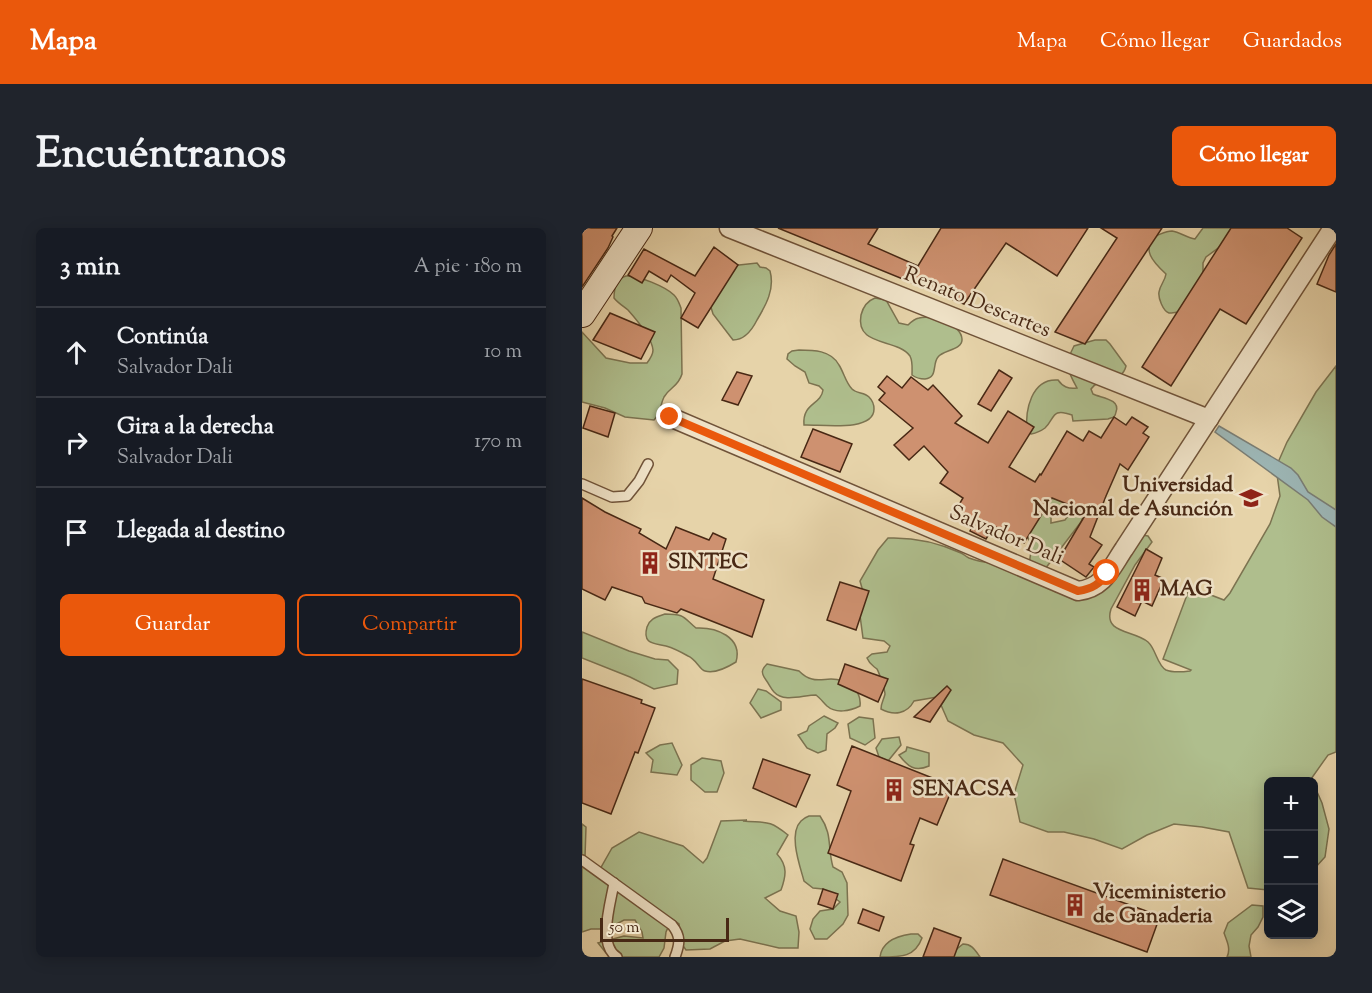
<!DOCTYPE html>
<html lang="es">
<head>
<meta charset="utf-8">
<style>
	:root { --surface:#171b24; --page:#20242c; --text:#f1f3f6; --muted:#9ea1a6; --line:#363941; --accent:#ea580c }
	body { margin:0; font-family:"Sorts Mill Goudy",serif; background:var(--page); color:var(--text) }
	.controls { position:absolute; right:18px; bottom:18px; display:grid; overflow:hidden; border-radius:9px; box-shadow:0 3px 15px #0003 }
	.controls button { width:54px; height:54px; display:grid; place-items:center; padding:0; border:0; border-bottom:2px solid var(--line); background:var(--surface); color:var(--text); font:30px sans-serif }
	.scale { position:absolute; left:18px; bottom:15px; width:129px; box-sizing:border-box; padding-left:6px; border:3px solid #482814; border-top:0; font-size:16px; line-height:21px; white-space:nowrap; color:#482814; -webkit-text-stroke:4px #efe2c7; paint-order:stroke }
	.stop { position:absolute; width:18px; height:18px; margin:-14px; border:4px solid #ea580c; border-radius:50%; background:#fff }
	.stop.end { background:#ea580c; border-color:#fff; box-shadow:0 2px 6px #0008 }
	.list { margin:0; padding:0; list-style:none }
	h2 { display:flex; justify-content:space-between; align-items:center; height:78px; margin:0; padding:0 24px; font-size:26px }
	h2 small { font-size:20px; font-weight:400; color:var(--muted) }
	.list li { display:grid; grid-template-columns:39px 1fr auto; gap:18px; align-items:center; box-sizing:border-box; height:90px; padding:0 24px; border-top:2px solid var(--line) }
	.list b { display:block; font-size:22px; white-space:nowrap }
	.list p { margin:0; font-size:20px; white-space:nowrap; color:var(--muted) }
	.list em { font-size:20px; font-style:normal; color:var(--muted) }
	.actions { display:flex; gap:12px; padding:18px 24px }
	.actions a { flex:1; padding:14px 0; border:2px solid var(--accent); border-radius:9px; text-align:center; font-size:21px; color:var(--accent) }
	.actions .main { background:var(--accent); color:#fff }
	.icon { flex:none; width:33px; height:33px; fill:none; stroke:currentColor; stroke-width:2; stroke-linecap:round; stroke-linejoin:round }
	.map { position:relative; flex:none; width:754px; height:729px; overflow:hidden; border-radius:9px }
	header { display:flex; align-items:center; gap:36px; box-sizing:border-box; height:84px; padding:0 30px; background:var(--accent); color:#fff }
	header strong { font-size:28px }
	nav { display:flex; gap:33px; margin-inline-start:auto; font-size:21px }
	.intro { display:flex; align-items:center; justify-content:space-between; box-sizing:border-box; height:144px; padding:0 36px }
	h1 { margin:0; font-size:42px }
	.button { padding:15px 27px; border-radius:9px; background:var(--accent); color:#fff; font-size:21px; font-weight:700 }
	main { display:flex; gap:36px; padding:0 36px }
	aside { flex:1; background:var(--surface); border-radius:9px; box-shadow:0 3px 15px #0003 }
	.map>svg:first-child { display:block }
</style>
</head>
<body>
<header>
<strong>Mapa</strong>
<nav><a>Mapa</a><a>Cómo llegar</a><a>Guardados</a></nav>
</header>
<div class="intro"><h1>Encuéntranos</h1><a class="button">Cómo llegar</a></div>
<main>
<aside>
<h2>3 min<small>A pie · 180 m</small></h2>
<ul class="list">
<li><svg class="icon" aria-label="ahead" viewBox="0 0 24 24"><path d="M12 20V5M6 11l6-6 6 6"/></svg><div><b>Continúa</b><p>Salvador Dali</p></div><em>10 m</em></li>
<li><svg class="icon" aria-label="right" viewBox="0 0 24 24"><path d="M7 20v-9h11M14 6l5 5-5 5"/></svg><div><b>Gira a la derecha</b><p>Salvador Dali</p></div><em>170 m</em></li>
<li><svg class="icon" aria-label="arrive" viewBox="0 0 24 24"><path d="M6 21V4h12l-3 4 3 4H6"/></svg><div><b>Llegada al destino</b></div></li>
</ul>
<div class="actions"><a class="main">Guardar</a><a>Compartir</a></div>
</aside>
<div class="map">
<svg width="754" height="729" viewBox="0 0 754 729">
	<rect width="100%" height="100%" fill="#e6d3a9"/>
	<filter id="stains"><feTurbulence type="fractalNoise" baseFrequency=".00333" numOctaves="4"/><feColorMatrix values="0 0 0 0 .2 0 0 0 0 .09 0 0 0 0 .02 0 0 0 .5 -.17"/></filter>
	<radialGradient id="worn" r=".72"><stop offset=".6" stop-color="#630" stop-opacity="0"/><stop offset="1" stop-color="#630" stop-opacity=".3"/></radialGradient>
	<g fill="#afbe8d" stroke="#7c7350" stroke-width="1.5">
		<path d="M 621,0 L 653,0 L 643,15 L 624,29 L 621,35 L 621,52 L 597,84 C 595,84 590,85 587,85 C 581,83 576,70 577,64 C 578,57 583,53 584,46 C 572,35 557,20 576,7 C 581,5 585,3 590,3 C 598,4 605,10 613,11 Z"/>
		<path d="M 175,35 L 178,39 L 184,40 L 188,43 C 193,61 184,77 175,92 C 170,102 163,112 151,112 L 131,86 L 128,76 L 148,38 Z"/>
		<path d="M 44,48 C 56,47 84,59 92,67 C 96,71 97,75 99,80 L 100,146 C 96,159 88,159 82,169 C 78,177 79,185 72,192 L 43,189 L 23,180 L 0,174 L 0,104 L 24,130 L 48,135 L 65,135 C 68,131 71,127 71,122 C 70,110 54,91 46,82 C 41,78 36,75 32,70 C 32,60 34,51 44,48 Z"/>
		<path d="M 293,70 L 304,72 L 317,95 L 326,97 C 329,94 332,91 337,90 C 349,87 379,96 380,111 C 381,122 361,122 356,129 C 350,136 356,150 343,151 C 338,151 334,150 330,147 C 330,140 331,134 328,128 C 315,110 273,119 279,87 C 281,79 285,73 293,70 Z"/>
		<path d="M 513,112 L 524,112 L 528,116 L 544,138 C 540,156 519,147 509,161 L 511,166 C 519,170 539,171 534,184 C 533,190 531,189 526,191 L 491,193 L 490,187 C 469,179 473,191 463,200 C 459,203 454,205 449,206 L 445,203 C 443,183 449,150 476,152 C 481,159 486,161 495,160 C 485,142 482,137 492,118 Z"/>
		<path d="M 217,122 C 231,122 249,122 257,137 C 262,145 264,155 270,161 C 275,166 282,164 287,169 C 290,172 292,177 292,181 C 292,205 236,196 222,197 C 220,175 239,177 241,162 L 237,158 L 227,155 L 223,144 L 213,138 L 205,131 L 206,126 L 210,123 Z"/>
		<path d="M 754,138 L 754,524 L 746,527 L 729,551 L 730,553 L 686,554 L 686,662 L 666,660 L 647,604 L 620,599 L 592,596 L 565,607 L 540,621 L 512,611 L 482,604 L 466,604 L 438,594 L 432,566 L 441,537 L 421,515 L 392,507 L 366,493 L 359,477 L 362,472 L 355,469 L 332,473 C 325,486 312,488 299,481 C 299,475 302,471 303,466 C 303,463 297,444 295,441 C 290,437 288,437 285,430 L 290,426 L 305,424 L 308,418 L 302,413 L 281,410 L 277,380 L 282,367 L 278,353 L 296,322 L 306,310 C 332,309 355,314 379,325 C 383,327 383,328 387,330 C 406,337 427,336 447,337 L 449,323 L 448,315 L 443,302 L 448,273 L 483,268 L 486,274 L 482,280 L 469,288 L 469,295 L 483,292 C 488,286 489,280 496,276 L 501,281 L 502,287 L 499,294 L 463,341 L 467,360 L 474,364 L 506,367 L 515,345 L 515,338 L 560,307 L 566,308 L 570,314 L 553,337 L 529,381 C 521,406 552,402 566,414 C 574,421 575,437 584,442 C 591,445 600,444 608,443 L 609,442 L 581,431 L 608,359 L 642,372 L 648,365 L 688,296 L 698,268 L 694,239 L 705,214 L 734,164 Z"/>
		<path d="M 83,386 C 103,386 101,389 114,400 C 134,399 161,409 154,434 C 146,439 133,446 123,443 C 118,442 114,431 106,428 C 99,424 91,420 84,418 C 73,415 60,417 65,399 C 68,390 75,389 83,386 Z"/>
		<polygon points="0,404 47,423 73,431 86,432 96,442 95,456 72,461 48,449 0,430"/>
		<path d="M 185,436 L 217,443 C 221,447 225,450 230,451 C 236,453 243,451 249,451 C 265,451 280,462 278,478 C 268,483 254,486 245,478 C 241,474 238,470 234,467 C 221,467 202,475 192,464 C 189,461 187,456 184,452 C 179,445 179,442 185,436 Z"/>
		<polygon points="176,461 184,463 199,474 199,482 179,490 168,475"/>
		<polygon points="242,488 256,495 253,500 245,506 244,522 236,525 225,520 216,507 225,503 227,498"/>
		<polygon points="277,489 291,491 293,510 283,517 268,510 266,496"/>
		<polygon points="317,509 319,517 306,533 297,529 294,520 300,511"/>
		<polygon points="90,515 100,537 95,547 69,544 71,532 64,525 78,517"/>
		<path d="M 325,519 L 347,525 L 347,538 C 333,544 326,539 317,527 L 324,523 Z"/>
		<polygon points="120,530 139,533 142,545 135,564 123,564 109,552 109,537"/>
		<polygon points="732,557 740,575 747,601 743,629 732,641"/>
		<path d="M 227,588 L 238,588 C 251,607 245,618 251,639 L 260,644 L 265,655 L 266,687 L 261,696 L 245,711 L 233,711 L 228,701 L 231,691 L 238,683 L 251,681 L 258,674 L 241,661 L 231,660 L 222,653 C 218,638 206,606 219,593 C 221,591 224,589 227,588 Z"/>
		<path d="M 165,592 L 161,593 C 184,595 186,591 206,607 L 195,626 C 206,638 204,648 199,662 L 183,670 L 198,683 L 214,688 L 217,704 L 216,720 L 197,720 L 158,711 L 143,713 L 128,721 L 104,722 L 99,715 L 97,696 L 90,691 L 84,704 L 82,720 L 77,729 L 31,729 L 24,725 L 16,715 L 42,708 L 61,710 L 60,704 L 53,692 L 42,692 L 25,701 L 9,701 L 0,704 L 0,596 L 4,599 L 3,629 L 18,641 L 30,620 L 57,604 L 101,618 L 121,635 L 125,630 L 139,593 Z"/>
		<path d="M 670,677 L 681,678 L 681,689 L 676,699 L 669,707 L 667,718 L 669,729 L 645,729 C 649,721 645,713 642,705 L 646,695 Z"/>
		<path d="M 329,706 L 336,706 L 340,710 C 333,729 320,729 298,729 C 300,713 315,708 329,706 Z"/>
		<path d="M 381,716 C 390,716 393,722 398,729 L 365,729 Z"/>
	</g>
	<polygon fill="#9cb5b4" stroke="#7a7d74" stroke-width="1.5" points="637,198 709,240 716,247 726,264 754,282 754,299 740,289 726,272 633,204"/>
	<g fill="#ce9170" stroke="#482814" stroke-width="1.5">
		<polygon points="0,0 35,0 30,8 31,9 26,20 0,59"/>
		<polygon points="196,0 296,0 286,16 336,38 359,0 506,0 475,48 424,15 382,76"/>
		<polygon points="519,0 580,0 503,116 473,104 535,10"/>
		<polygon points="649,0 705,0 720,10 664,96 638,81 589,158 560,139"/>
		<polygon points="754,16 754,64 735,56 747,27"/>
		<polygon points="132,19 156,37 116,100 99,90 113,65 89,47 85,54 67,43 60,55 46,47 62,21 113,48"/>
		<polygon points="28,85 73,104 59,131 11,112"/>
		<polygon points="417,142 430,150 409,183 396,176"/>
		<polygon points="155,144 170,148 156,177 140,172"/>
		<polygon points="305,148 320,160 329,149 346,162 351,157 380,188 373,195 406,215 426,183 452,199 427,239 453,254 458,246 459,247 485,203 501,213 507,203 519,210 532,189 544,197 550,189 566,199 561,205 567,209 546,242 538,236 524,268 508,309 520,317 507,336 512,339 504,349 477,331 505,284 470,270 442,315 412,298 404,311 388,303 391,297 372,285 381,270 358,255 366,244 342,218 327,232 312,217 331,200 297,172 303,165 296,159"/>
		<polygon points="8,178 33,185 26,209 1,200"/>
		<polygon points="231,201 270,216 258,244 219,229"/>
		<polygon points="0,270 23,284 59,301 57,305 84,321 94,299 127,312 131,305 144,311 131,351 182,372 170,409 99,381 95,385 63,375 60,369 30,359 23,372 0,361"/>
		<polygon points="564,321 580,330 573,347 582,351 570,378 560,373 553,388 535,379"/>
		<polygon points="258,354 287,363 274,402 245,392"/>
		<polygon points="263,436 306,451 296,474 256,456"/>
		<polygon points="0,451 60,472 59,475 73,480 56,525 53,524 29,586 0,575"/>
		<polygon points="365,458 369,462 348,494 332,489"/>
		<polygon points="270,518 368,557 364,565 368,566 355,597 338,590 328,616 332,617 319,653 246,625 269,563 255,557"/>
		<polygon points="181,531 228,547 214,579 171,560"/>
		<polygon points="421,631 578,688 565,724 408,667"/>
		<polygon points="241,661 256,666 251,681 236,676"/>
		<polygon points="281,681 302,689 297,703 276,695"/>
		<polygon points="352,700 379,710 372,729 341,729"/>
	</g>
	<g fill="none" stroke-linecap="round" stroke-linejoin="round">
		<g stroke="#705339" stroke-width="12">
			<g id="lane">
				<polyline points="0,256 30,269 45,268 57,253 66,236"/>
				<path d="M 0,632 L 90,697 C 99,708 98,716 93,729"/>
				<path d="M 32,655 C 29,674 15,717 35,729"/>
			</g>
		</g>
		<g stroke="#705339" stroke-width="21">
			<g id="street">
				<polyline points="147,0 627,191"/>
				<path d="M 88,189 L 496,363 C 522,360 529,340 542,321 L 751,0"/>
			</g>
		</g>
		<g stroke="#482814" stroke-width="28">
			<polyline id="secondary" points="0,86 57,0"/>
		</g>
		<use href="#lane" stroke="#efe2c7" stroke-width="9"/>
		<use href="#street" stroke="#efe2c7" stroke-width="18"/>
		<use href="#secondary" stroke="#efe2c7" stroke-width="26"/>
	</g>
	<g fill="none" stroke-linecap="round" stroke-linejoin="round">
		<path stroke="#ea580c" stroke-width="8" d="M 88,189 L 496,363 C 510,361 518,356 525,345"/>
	</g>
	<defs>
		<g id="university-bare" transform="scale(1.8)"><path d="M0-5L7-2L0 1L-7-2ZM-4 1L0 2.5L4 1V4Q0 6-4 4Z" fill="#8f2418" stroke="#efe2c7" stroke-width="2.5" paint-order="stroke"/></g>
		<g id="building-bare" transform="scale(1.8)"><path d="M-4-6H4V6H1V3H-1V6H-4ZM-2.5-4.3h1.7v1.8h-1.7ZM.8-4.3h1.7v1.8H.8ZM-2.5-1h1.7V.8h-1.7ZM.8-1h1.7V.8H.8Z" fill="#8f2418" stroke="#efe2c7" stroke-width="2.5" paint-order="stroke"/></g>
	</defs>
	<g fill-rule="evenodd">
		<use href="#university-bare" x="669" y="270"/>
		<use href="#building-bare" x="68" y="335"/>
		<use href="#building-bare" x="560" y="362"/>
		<use href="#building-bare" x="312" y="562"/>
		<use href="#building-bare" x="493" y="677"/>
	</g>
	<g text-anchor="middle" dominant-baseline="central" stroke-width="5" stroke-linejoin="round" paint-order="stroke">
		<g font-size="21" fill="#482814" stroke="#efe2c7">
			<text transform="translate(395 75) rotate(22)">Renato Descartes</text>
			<text transform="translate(424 308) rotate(23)">Salvador Dali</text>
		</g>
		<g font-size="21" font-weight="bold" fill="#482814" stroke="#efe2c7" text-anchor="start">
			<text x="651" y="258" text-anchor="end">Universidad<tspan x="651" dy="24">Nacional de Asunción</tspan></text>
			<text x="86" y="335">SINTEC</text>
			<text x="578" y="362">MAG</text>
			<text x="330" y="562">SENACSA</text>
			<text x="511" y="665">Viceministerio<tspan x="511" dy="24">de Ganaderia</tspan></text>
		</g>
	</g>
	<rect width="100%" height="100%" filter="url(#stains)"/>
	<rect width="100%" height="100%" fill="url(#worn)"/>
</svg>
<div class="controls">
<button>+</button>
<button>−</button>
<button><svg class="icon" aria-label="layers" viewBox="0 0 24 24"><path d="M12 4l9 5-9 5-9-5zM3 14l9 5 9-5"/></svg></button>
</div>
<div class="scale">50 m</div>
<div class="stop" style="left:525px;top:345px"></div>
<div class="stop end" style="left:88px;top:189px"></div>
</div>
</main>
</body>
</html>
